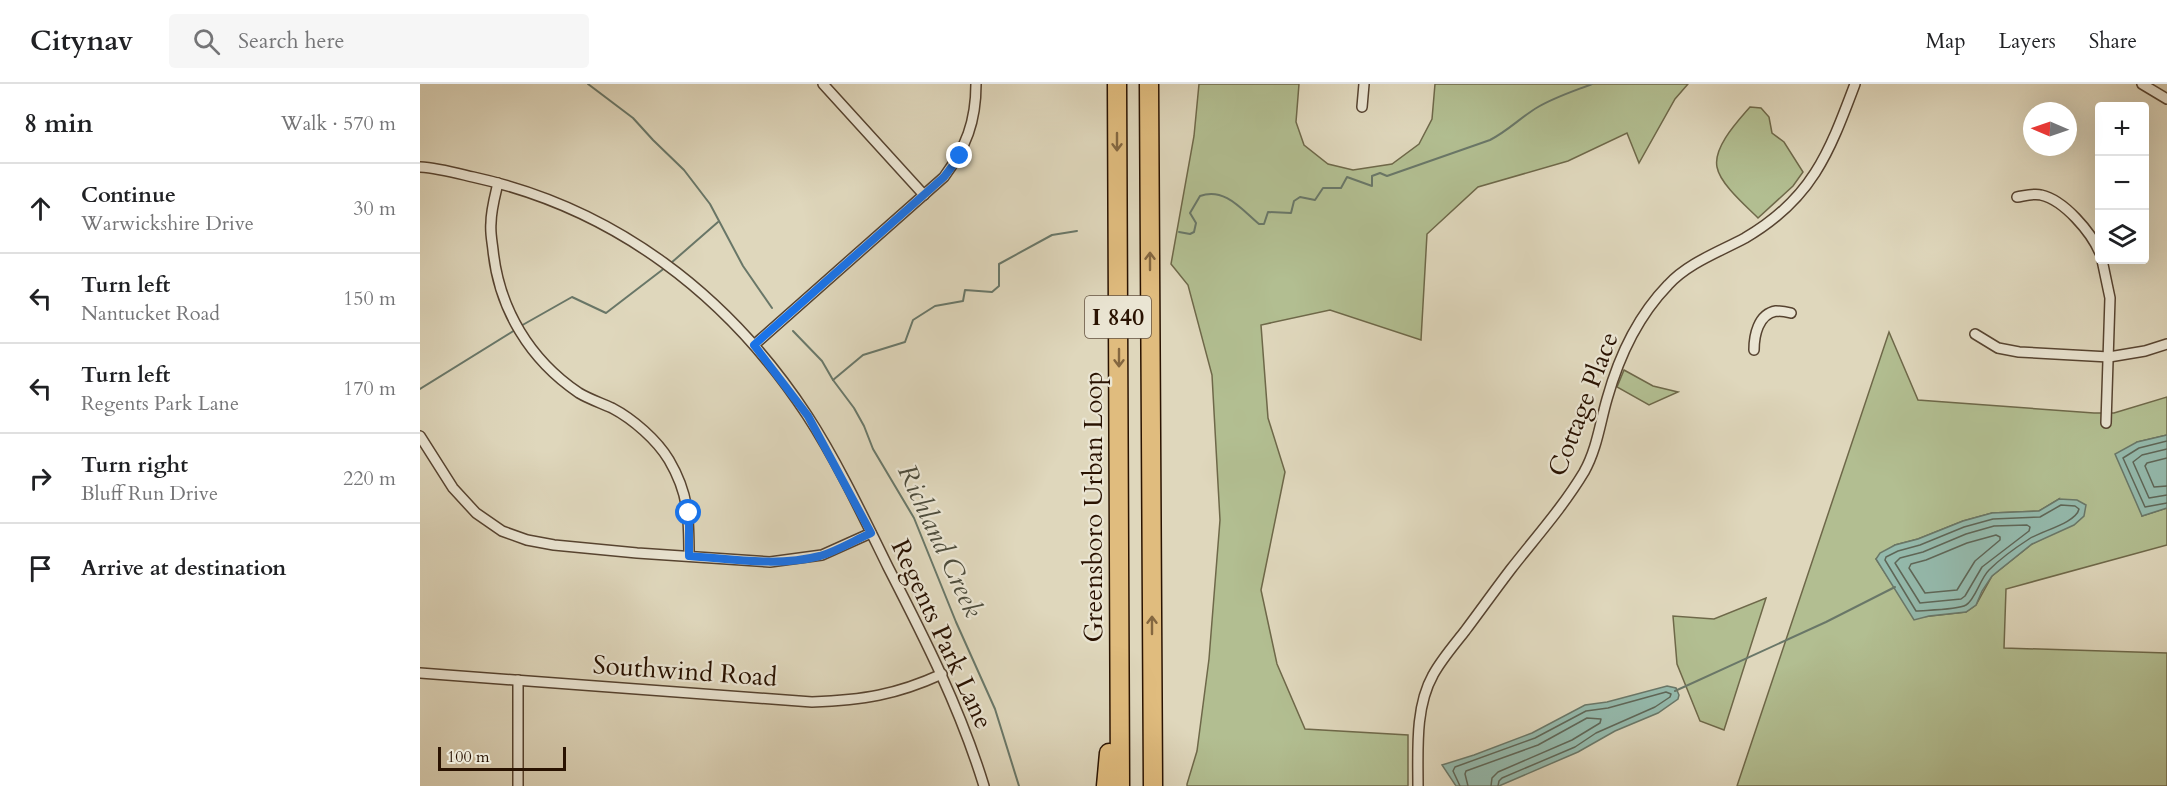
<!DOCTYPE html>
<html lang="en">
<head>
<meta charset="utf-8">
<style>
	:root { --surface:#fff; --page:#f6f6f6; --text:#202124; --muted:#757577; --line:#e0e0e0 }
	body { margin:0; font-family:Cardo,serif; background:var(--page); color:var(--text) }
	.controls { position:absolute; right:18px; top:18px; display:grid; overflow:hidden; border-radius:6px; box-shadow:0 6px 24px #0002 }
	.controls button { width:54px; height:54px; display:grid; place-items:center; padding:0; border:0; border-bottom:2px solid var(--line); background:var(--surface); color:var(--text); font:30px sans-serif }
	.compass { position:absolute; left:1603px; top:18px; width:54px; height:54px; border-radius:50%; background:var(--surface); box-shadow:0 6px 24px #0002; rotate:272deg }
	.scale { position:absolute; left:18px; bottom:15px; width:128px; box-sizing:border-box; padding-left:6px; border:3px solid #291201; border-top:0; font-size:16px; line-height:21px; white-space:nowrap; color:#291201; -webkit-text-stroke:4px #eae5d3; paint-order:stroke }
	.stop { position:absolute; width:18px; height:18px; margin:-14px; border:4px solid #1a73e8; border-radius:50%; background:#fff }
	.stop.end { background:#1a73e8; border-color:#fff; box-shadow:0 2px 6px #0008 }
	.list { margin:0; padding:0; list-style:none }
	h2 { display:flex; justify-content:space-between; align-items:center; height:78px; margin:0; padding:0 24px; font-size:26px }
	h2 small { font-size:20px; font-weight:400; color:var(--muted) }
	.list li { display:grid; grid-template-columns:39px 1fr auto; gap:18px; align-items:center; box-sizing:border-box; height:90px; padding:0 24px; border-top:2px solid var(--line) }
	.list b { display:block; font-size:22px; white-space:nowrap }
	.list p { margin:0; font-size:20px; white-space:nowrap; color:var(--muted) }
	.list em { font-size:20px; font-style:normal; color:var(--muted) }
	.icon { flex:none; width:33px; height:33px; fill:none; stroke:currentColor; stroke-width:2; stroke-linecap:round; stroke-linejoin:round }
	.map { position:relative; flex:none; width:1747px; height:702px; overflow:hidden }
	header { display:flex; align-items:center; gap:36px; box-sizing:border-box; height:84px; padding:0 30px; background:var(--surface); border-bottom:2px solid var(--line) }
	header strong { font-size:28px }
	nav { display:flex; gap:33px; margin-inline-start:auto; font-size:21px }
	.search { width:420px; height:54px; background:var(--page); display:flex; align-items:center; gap:15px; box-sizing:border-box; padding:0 21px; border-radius:6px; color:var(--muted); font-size:22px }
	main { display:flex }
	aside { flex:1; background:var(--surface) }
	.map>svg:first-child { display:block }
</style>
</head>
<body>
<header>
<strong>Citynav</strong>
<div class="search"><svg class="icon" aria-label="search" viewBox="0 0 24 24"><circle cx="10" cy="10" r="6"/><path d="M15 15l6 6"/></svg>Search here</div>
<nav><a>Map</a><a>Layers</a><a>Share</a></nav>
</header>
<main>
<aside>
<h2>8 min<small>Walk · 570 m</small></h2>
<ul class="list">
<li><svg class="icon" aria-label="ahead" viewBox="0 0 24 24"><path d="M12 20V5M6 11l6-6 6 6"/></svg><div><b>Continue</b><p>Warwickshire Drive</p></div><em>30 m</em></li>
<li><svg class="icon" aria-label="left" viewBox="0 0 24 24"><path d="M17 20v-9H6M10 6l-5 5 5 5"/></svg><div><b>Turn left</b><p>Nantucket Road</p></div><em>150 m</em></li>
<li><svg class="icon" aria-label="left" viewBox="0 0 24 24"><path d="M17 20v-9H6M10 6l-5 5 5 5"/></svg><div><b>Turn left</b><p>Regents Park Lane</p></div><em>170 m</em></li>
<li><svg class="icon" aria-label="right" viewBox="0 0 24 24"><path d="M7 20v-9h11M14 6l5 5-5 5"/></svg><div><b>Turn right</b><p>Bluff Run Drive</p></div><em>220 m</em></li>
<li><svg class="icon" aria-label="arrive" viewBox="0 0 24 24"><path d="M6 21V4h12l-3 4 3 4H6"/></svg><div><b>Arrive at destination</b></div></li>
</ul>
</aside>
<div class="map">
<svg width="1747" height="702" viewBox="0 0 1747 702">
	<rect width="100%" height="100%" fill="#dfd7bc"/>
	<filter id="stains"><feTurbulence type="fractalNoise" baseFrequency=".00333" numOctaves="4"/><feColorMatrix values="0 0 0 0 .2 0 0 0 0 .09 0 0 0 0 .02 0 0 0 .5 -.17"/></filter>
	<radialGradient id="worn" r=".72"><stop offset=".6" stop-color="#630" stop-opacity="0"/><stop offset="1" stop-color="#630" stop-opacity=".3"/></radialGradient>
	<g fill="#b2be91" stroke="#6e6849" stroke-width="1.5" fill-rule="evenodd">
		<polygon points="779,0 879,0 876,38 884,61 908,80 933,86 972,80 999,60 1012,35 1015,0 1268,0 1255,15 1219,79 1207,49 1148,77 1058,103 1007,150 1001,256 910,226 841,241 848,334 865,388 841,506 857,580 885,645 988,651 988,702 767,702 767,700 777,667 789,575 800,436 792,291 768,201 751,180 774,52"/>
		<path d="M 1330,23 L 1341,24 L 1349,33 L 1352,49 L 1364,58 L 1383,88 L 1373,102 L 1338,134 C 1326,122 1300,100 1297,83 C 1293,63 1318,37 1330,23 Z"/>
		<path d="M 1469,248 L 1498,316 L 1674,329 L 1694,329 L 1747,313 L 1747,351 L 1717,358 L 1722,432 L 1747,424 L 1747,461 L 1586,505 L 1584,564 L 1747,569 L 1747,702 L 1317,702 ZM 1639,415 L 1626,453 L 1612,460 L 1572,492 L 1556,521 L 1546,528 L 1502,533 L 1475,504 L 1456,475 L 1475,461 L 1498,455 L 1543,437 L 1572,429 L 1619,427 Z"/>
		<polygon points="1204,286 1233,302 1258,308 1229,321 1197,303"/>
		<polygon points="1346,514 1304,646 1280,637 1257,580 1253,532 1294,535"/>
	</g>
	<g fill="#94baad" stroke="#697768" stroke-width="1.5">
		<polygon points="1747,351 1747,424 1722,432 1695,370 1717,358"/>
		<polygon points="1639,415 1657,416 1666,421 1664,432 1654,441 1612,460 1572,492 1562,507 1556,521 1546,528 1509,532 1494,536 1456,475 1460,469 1475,461 1498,455 1543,437 1572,429 1619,427"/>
		<polygon points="1247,602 1256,604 1259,611 1258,615 1238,629 1195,647 1158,668 1079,702 1036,702 1022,681 1054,671 1112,649 1165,621 1187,618"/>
	</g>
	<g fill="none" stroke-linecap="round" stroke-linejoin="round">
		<g stroke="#5e6657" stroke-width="1.5">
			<polyline points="1747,357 1719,364 1703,374 1725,423 1747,419"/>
			<polyline points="1747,365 1722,371 1713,378 1729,414 1747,411"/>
			<polyline points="1747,374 1727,379 1725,382 1734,403 1747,402"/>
			<path d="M 1641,421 L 1655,422 L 1659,425 C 1656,439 1621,447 1609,455 C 1595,464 1580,475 1569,486 C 1560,495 1555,516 1546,521 C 1537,526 1508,526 1496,527 L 1465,476 L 1466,473 L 1478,467 L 1500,461 L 1544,443 L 1573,435 L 1620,433 Z"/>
			<polygon points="1607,441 1610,443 1609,447 1562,483 1545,512 1541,515 1500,519 1475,479 1480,474 1503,468 1546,450 1574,442"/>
			<polygon points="1576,451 1580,453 1580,456 1555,477 1537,506 1505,509 1489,484 1491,480 1506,476 1547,459"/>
			<polyline points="1040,702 1033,687 1035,683 1115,654 1166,627 1188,624 1246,608 1251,610 1250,613 1235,623 1176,649 1155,663 1082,694 1079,697 1078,702"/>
			<polyline points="1048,702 1045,690 1046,687 1118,661 1167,634 1181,635 1180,639 1152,656 1078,688 1072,694 1071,702"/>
		</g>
		<g stroke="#697768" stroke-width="2">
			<polyline points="168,0 213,34 233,56 264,86 290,120 323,182 352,224"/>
			<path d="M 759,148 L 770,150 L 774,148 L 776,139 L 770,129 L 780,112 C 805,103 822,126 839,140 L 844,140 L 848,128 L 871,129 L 874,117 L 880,113 L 895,116 L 903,104 L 921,104 L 927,93 L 952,102 L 952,92 L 960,89 L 967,92 L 1070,56 C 1088,47 1101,33 1118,23 C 1135,13 1154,7 1172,0"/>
			<polyline points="251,179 298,138"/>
			<polyline points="99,243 152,213 186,229 246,183"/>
			<polyline points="373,247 402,277 413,296 434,324 444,342 453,365 494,434 536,538 575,625 599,702"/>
			<polyline points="413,296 443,271 485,258 493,236 515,222 543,217 545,206 572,208 579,202 579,180 632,151 657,147"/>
			<polyline points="0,305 95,246"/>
			<polyline points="1255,607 1406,538 1475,503"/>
		</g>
		<g stroke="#564330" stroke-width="12">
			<g id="street">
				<polyline points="403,0 504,111"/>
				<polyline points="1722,0 1747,15"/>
				<polyline points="942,23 944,0"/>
				<path d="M 0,83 C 18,84 36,89 53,93 C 195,124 308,211 387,331 C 417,377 444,434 468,483 C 505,555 540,624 564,702"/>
				<path d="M 78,99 C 75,112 71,126 71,139 C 70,148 72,157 73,166 C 79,225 110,276 159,309 C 169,315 181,319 192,324 C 213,335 237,356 249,376 C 269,410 269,434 269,472"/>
				<path d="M 1597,113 C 1604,112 1614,109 1621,111 C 1644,116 1671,148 1680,169"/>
				<polyline points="1682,176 1690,214 1686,339"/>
				<polyline points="1555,250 1578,264 1599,268 1689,273 1725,267 1747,260"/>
				<path d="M 334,261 L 524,93 C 546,63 556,38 556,0"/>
				<path d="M 1334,266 C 1334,252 1338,230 1356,227 C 1361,227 1367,228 1371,229"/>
				<polyline points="0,352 33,404 56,429 82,447 107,456 134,461 217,469 350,478 402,471 451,449"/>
				<path d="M 0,589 L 392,618 C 443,616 476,611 522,590"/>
				<polyline points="98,702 98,596"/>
				<path d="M 998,702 C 998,666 995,623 1013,591 C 1021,576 1034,561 1045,547 C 1060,527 1075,506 1091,485 C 1116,453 1143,423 1164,388 C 1177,365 1180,339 1187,315 C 1199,272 1217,233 1248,201 C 1268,179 1299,168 1325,154 C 1392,115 1409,69 1435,0"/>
			</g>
		</g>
		<g stroke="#291201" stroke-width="21">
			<g id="highway">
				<polyline points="697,0 700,702"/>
				<polyline points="729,0 733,702"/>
				<polyline points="686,702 689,669"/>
			</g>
		</g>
		<use href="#street" stroke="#eae5d3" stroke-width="9"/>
		<use href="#highway" stroke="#e0bc7e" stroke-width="18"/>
	</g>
	<defs><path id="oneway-shaft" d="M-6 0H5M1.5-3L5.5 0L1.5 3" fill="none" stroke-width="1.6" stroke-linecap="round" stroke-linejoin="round" transform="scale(1.5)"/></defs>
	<g stroke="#846740">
		<use href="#oneway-shaft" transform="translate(697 58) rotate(90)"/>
		<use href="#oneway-shaft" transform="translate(730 177) rotate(-90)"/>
		<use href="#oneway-shaft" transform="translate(699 274) rotate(90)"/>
		<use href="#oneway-shaft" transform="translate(732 541) rotate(-90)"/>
	</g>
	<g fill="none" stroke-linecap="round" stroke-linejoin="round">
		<path stroke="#1a73e8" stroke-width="8" d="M 269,429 L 269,472 C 313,475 357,483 400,472 C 417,467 435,456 451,449 L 388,332 L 334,261 L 524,93 L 540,72"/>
	</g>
	<g text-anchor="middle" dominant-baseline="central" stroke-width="4.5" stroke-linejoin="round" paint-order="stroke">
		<rect fill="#eae5d3" stroke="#635140" stroke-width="1.5" x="665" y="212" width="66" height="42" rx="4.5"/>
		<g font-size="24" font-weight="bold" fill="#291201">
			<text x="698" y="233">I 840</text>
		</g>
		<g font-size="26" fill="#291201" stroke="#eae5d3">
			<text transform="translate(1163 320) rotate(-69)">Cottage Place</text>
			<text transform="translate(673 423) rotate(-90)">Greensboro Urban Loop</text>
			<text transform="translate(522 550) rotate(65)">Regents Park Lane</text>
			<text transform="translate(265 587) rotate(4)">Southwind Road</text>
		</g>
		<g font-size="27" font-style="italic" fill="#4e4d3d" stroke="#eae5d3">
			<text transform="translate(520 457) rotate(65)">Richland Creek</text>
		</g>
	</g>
	<rect width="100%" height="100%" filter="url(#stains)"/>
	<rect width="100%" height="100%" fill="url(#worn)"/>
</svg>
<div class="controls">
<button>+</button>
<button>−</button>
<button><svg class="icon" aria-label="layers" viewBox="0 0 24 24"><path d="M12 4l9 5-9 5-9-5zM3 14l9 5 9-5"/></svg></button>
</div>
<svg class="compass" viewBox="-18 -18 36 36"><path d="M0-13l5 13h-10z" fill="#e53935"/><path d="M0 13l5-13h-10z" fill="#757577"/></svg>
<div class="scale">100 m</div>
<div class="stop" style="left:269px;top:429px"></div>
<div class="stop end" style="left:540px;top:72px"></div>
</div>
</main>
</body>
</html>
